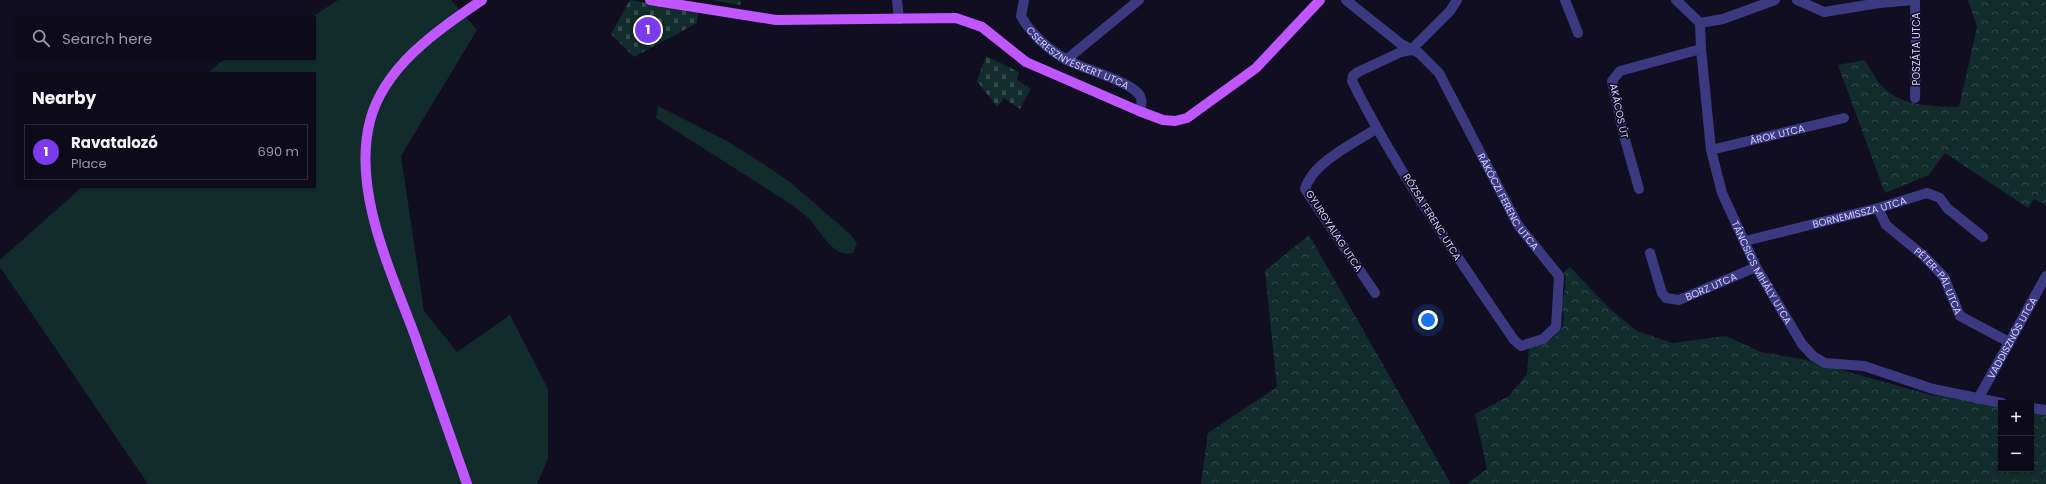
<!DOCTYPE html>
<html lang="en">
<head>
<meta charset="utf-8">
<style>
	:root { --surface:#0d0a1a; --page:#161323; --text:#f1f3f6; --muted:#9a9aa2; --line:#2d2b39; --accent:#7c3aed }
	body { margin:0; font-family:Poppins,sans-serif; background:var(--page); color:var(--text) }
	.controls { position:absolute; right:12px; bottom:12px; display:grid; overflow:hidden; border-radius:0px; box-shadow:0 1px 3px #0004 }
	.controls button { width:36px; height:36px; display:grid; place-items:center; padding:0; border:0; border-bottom:1px solid var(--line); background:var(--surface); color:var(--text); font:20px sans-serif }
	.you { position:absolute; left:1428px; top:320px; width:14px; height:14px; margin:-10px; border:3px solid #fff; border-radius:50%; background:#1a73e8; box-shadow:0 0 0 6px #1a73e833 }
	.badge { display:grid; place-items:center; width:26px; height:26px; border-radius:50%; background:var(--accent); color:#fff; font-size:13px; font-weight:700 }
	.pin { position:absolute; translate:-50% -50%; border:2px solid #fff; box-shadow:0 1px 4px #0006 }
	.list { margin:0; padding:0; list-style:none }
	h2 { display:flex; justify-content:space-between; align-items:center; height:52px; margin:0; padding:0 16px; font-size:17px }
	h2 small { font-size:13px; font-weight:400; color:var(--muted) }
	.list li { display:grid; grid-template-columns:26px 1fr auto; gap:12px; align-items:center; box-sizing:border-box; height:56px; margin:0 8px 8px; padding:0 8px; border:1px solid var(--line); border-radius:0px }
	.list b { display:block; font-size:15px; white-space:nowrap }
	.list p { margin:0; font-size:13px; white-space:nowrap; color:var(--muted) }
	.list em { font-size:13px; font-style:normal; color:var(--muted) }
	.icon { flex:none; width:22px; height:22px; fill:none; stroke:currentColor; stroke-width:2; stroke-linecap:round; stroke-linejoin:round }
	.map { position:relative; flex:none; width:2046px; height:484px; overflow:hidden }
	.search { position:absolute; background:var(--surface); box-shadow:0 1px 3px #0004; left:16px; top:16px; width:300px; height:44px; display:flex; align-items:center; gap:10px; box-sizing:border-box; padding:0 14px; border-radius:0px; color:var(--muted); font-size:15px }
	.panel { position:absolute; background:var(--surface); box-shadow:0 1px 3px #0004; left:16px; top:72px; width:300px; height:116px; border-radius:0px }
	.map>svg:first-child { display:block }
</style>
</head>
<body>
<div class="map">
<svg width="2046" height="484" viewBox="0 0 2046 484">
	<defs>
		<pattern id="forest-crowns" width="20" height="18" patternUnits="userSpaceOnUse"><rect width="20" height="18" fill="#112c2b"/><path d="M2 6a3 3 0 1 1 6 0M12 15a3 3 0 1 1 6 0" fill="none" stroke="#334a4b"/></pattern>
		<pattern id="cemetery-stones" width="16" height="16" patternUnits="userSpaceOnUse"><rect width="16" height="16" fill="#112c2b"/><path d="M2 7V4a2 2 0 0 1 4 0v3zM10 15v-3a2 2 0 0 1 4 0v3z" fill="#334a4b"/></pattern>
	</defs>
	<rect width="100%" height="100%" fill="#110e22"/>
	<g fill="#112c2b">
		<polygon points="338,0 451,0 477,30 401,156 424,311 457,352 510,315 548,389 548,459 537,484 148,484 0,267 0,260 82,187 315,187 315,73 208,73 224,59 315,59 315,17 312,17"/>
		<path d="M 658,106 L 727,141 L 759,161 L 790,182 L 850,234 L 857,243 L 853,253 C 834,258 822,234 811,221 C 806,215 798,210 792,205 L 656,118 Z"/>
	</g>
	<g fill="url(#forest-crowns)">
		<path d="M 1968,0 L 2046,0 L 2046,205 L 2034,199 L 2028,208 L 1945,153 L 1929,175 L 1885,193 L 1838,65 L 1865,60 C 1870,68 1874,77 1880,84 C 1900,107 1931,106 1959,107 L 1977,27 Z"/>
		<polygon points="1309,235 1451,484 1201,484 1208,433 1277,387 1265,271"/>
		<path d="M 1570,267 L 1610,309 L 1637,331 L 1672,343 L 1726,336 L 1761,352 L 1802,359 L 1931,395 L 2001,406 L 2001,469 L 2031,469 L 2031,411 L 2046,414 L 2046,484 L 1467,484 L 1487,469 L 1475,414 L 1509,396 L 1527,374 L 1529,349 C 1544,343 1564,337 1564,318 C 1564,313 1561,308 1562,303 C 1565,291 1567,284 1564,272 Z"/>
	</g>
	<g fill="url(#cemetery-stones)">
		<polygon points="630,0 698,13 697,23 634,57 611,34"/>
		<polygon points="712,0 741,0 740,5"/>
		<polygon points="986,56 1019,72 1017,80 1031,89 1020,109 1004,98 997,107 977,81"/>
	</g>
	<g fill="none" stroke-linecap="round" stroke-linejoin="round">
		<g stroke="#3c3981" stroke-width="10">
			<polyline points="897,0 899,19"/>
			<path id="s1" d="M 1024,0 L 1021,16 C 1030,33 1050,51 1067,60 C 1081,68 1133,82 1140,96 C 1143,102 1141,106 1139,111"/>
			<path id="s2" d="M 1346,0 L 1401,44 L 1419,53 L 1439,73 L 1518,225 L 1559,276 L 1556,327 L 1543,339 L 1521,346 L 1514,340 C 1457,256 1398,173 1352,81 L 1353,76 L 1358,72 L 1401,52 L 1411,50 L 1450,11 L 1457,0"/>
			<polyline points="1565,0 1578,33"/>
			<path id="s3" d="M 1676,0 L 1700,23 L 1701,49 L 1711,150 L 1722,193 L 1756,267 L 1802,344 L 1813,356 L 1825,363 L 1864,366 L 1933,389 L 2002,403"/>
			<polyline points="1797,0 1824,12 1879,3 1914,0"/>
			<polyline points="1700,23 1723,19 1775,0"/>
			<polyline points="1066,60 1139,0"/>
			<polyline points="1915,98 1916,59 1915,0"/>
			<path id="s4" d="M 1711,150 L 1844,118"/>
			<polyline points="1639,189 1624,136 1612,81 1620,71 1701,49"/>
			<path id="s5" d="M 1878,208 L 1886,225 L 1924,256 L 1944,277 L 1960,316 L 2009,342"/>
			<path id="s6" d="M 1745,241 L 1882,207 L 1927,193 L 1940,198 L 1947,208 L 1983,237"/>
			<path id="s7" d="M 1650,253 L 1662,293 L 1666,298 L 1679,300 L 1756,267"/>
			<path d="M 1375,293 L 1305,189 C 1312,163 1354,143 1376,129"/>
			<path id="s8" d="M 1978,399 L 2046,276"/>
			<polyline points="2031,408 2046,410"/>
		</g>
		<g stroke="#c057fe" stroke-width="10">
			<polyline points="650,0 776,20 956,18 982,27 1026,62 1139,111 1163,120 1175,121 1187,118 1256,68 1320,0"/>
			<path d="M 467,484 C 450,435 432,385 415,336 C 391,271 352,191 370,121 C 384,66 438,30 482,0"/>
		</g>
	</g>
	<g text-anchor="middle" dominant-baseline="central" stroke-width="3.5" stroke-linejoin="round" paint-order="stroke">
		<g font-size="10" fill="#d5cfff" stroke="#110e22">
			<text transform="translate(1916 49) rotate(-90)">POSZÁTA UTCA</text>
			<text stroke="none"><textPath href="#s1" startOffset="89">CSERESZNYÉSKERT UTCA</textPath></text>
			<text transform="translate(1619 111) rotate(78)">AKÁCOS ÚT</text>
			<text stroke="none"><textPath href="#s4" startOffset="68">ÁROK UTCA</textPath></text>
			<text stroke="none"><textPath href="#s2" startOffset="265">RÁKÓCZI FERENC UTCA</textPath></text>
			<text stroke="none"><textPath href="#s6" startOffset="118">BORNEMISSZA UTCA</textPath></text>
			<text transform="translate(1432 217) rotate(58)">RÓZSA FERENC UTCA</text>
			<text transform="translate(1334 231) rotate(57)">GYURGYALAG UTCA</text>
			<text stroke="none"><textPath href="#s3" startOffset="294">TÁNCSICS MIHÁLY UTCA</textPath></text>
			<text stroke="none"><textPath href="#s5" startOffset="97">PÉTER-PÁL UTCA</textPath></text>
			<text stroke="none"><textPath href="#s7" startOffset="96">BORZ UTCA</textPath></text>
			<text stroke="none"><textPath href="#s8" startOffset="70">VADDISZNÓS UTCA</textPath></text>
		</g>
	</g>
</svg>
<div class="controls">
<button>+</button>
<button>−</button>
</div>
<div class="you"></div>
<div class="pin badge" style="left:648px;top:30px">1</div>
<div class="search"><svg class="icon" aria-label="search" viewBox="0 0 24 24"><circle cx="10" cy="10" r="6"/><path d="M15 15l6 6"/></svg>Search here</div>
<section class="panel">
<h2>Nearby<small></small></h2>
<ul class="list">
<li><span class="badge">1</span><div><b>Ravatalozó</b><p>Place</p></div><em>690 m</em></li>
</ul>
</section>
</div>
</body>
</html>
